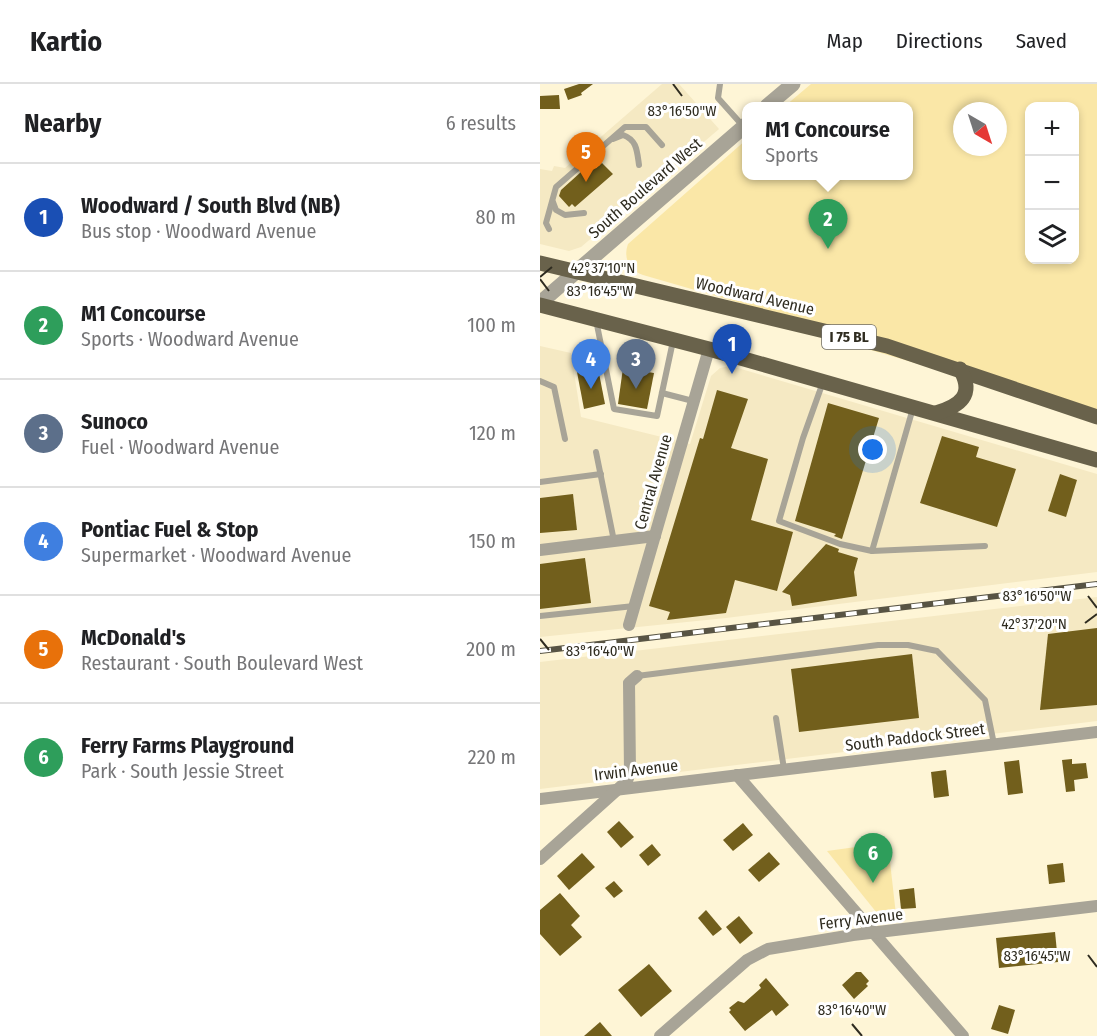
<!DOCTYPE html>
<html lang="en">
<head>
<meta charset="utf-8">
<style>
	:root { --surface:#fff; --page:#f6f6f6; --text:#202124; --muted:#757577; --line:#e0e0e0; --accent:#1a73e8 }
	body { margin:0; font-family:"Fira Sans Condensed",sans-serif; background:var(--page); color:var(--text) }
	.controls { position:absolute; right:18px; top:18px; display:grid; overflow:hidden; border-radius:12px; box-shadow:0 3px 9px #0003 }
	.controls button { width:54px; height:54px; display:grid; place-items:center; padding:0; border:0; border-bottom:2px solid var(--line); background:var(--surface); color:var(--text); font:30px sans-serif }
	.compass { position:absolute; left:413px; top:18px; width:54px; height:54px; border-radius:50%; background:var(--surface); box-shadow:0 3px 9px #0003; rotate:141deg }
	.you { position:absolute; left:333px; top:366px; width:21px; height:21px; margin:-15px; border:4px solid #fff; border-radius:50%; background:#1a73e8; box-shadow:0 0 0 9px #1a73e833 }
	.badge { display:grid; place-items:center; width:39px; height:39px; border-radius:50%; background:var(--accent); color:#fff; font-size:20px; font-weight:700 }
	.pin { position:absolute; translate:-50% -50px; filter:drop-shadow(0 2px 3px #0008) }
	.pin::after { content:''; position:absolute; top:32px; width:21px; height:18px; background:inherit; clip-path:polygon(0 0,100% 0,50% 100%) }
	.popup { position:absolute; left:202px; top:18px; width:171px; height:78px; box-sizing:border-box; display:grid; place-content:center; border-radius:12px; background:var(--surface); filter:drop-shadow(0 2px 4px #0005); font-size:20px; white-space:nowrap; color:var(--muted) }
	.popup b { font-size:22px; color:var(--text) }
	.popup::after { content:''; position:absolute; left:50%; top:100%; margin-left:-12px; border:12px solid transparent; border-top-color:var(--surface) }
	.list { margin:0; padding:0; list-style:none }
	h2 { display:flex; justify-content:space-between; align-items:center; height:78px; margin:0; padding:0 24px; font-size:26px }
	h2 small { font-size:20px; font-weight:400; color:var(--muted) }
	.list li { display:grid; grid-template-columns:39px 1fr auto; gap:18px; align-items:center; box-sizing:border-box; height:108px; padding:0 24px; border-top:2px solid var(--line) }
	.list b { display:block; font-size:22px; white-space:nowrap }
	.list p { margin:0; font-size:20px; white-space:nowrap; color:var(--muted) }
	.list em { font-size:20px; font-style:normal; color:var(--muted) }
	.icon { flex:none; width:33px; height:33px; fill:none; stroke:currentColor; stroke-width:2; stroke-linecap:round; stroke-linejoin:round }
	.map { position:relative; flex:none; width:557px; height:952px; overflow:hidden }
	header { display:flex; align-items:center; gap:36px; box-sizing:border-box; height:84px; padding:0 30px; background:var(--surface); border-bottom:2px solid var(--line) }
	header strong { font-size:28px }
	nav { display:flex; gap:33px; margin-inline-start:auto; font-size:21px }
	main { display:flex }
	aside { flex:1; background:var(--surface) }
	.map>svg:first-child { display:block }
</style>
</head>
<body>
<header>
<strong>Kartio</strong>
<nav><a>Map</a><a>Directions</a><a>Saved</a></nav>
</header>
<main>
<aside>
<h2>Nearby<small>6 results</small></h2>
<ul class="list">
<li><span class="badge" style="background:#1a4fb4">1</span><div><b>Woodward / South Blvd (NB)</b><p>Bus stop · Woodward Avenue</p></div><em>80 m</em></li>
<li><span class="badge" style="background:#2e9e5b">2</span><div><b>M1 Concourse</b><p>Sports · Woodward Avenue</p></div><em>100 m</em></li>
<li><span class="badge" style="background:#5c6f8a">3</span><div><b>Sunoco</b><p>Fuel · Woodward Avenue</p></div><em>120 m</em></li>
<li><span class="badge" style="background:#3f7fe0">4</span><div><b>Pontiac Fuel &amp; Stop</b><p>Supermarket · Woodward Avenue</p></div><em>150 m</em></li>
<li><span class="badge" style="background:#e8710a">5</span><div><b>McDonald's</b><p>Restaurant · South Boulevard West</p></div><em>200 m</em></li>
<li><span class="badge" style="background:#2e9e5b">6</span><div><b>Ferry Farms Playground</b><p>Park · South Jessie Street</p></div><em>220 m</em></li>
</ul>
</aside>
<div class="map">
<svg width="557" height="952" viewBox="0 0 557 952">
	<rect width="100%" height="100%" fill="#fef5d6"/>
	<g fill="#f5e9c3">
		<polygon points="122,0 139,0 179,45 41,163 29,167 0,160 0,85 12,87 14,82 25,84"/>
		<polygon points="0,262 31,269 41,333 150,360 171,292 180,284 191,282 557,390 557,488 186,534 0,553"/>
		<polygon points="557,513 557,637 0,705 0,578"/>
	</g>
	<g fill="#fae7a7" fill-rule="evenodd">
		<path d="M 271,0 L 557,0 L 557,332 L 286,253 L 207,221 L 103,191 C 89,186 83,174 88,160 L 207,55 L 207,92 L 369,92 L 369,22 L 245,22 ZM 490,22 L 534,22 L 534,176 L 490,176 ZM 422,27 L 458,27 L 458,63 L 422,63 Z"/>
		<polygon points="345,759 348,760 356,831 341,834 287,767"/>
	</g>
	<g fill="#725f1c">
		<polygon points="39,0 53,0 41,9 42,11 28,16 24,5"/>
		<polygon points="19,11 20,25 0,25 0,12"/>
		<polygon points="51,79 56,84 62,79 73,90 35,123 32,120 29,123 19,112 21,106"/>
		<polygon points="58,284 65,320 44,325 37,288"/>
		<polygon points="83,284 114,289 107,325 78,320"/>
		<polygon points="177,306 208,315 191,364 228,375 211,436 253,448 237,507 195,496 186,529 127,536 130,528 109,522 160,354 163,355"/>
		<polygon points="288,319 339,334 302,455 294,452 296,450 255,437"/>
		<polygon points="402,352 439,363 436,373 476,385 457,443 380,419"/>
		<polygon points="520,390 537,396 526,433 508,427"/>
		<polygon points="33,410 37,446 0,449 0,414"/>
		<polygon points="286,460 299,465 298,468 318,474 314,488 317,512 252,522 250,511 242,508"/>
		<polygon points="45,474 51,519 0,525 0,480"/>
		<polygon points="557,544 557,621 500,626 508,550"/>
		<polygon points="372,570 379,634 259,648 251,585"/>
		<polygon points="532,675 532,680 546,679 548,694 534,696 535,707 526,708 522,676"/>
		<polygon points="479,676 483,709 468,711 464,678"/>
		<polygon points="406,686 409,712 394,714 391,688"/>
		<polygon points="79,737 94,753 81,764 67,748"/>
		<polygon points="203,739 213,751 193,767 183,756"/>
		<polygon points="112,760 121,771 108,782 99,771"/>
		<polygon points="229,768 240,780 219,798 208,786"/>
		<polygon points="42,769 55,783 29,806 17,792"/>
		<polygon points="523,779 525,798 509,800 507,781"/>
		<polygon points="74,797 83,807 74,814 65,804"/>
		<polygon points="374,804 376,824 361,825 359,806"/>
		<polygon points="20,809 40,832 31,841 42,853 20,872 0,850 0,826"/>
		<polygon points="166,826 182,845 173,852 158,834"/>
		<polygon points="199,832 213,849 200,860 186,843"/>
		<polygon points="515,848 518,878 459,884 456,854"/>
		<polygon points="109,880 132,907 101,933 78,906"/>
		<polygon points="316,888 321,888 329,897 326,900 328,902 314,915 302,901"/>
		<polygon points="226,894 249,921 236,932 232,926 205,947 189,928 191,926 189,924 198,917 204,919 221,904 219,901"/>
		<polygon points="459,921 475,926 468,950 451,945"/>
		<polygon points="60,938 72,952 44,952"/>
	</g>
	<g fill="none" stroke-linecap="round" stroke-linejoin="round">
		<g stroke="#a8a497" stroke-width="6">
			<polyline points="180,0 178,14 203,42"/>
			<path d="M 73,55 L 83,51 C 97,56 97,67 99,81"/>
			<polyline points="13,118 16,126 25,131 44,129"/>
			<polyline points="9,145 6,139 16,103 85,43 106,43 122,61"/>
			<polyline points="56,236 74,325 117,332 133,257"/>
			<polyline points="0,297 14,303 25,355"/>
			<polyline points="283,298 263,354 239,437 300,460 332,467"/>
			<polyline points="122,309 153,317"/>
			<polyline points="373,324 332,467 445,462"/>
			<polyline points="56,368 74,457"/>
			<polyline points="0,398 61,390"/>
			<polyline points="0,532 94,522"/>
			<polyline points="97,592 338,561 368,561 397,567 445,616 454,660"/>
			<polyline points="236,634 244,685"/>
		</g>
		<g stroke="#a8a497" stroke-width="12">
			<polyline points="0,466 115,452"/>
			<polyline points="89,541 169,265"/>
			<polyline points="197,691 423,952"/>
			<polyline points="0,715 557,648"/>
			<polyline points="0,775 87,697 90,688 89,599 97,592"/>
			<polyline points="120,952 207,876 228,865 313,851 557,822"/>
		</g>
		<g stroke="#a8a497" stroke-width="15">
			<polyline points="227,22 253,0"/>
			<polyline points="0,219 207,40"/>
		</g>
		<g stroke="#69624b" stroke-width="15">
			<polyline points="0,179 347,262 557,333"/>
			<polyline points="0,221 169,265 557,376"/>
			<path d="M 396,329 C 420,322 435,311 420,285"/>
		</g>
		<g stroke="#585444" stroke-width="6">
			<polyline id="rail" points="0,567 557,500"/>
		</g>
		<use href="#rail" stroke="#fff" stroke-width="4" stroke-dasharray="11" stroke-linecap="butt"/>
	</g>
	<path fill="none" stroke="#2f2c20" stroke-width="2" d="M 133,0 L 142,12M 0,193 L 12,183M 0,195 L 9,207M 548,512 L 557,524M 545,539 L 557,530M 0,555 L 9,566M 548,871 L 557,883M 312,940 L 322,952"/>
	<g text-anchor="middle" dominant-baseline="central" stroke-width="6" stroke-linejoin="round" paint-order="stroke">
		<rect fill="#fff" stroke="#6d6b63" stroke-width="1.5" x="282" y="241" width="54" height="24" rx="4.5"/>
		<g font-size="15" font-weight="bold" fill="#2f2c20">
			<text x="309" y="253">I 75 BL</text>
		</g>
		<g font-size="16" fill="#2f2c20" stroke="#fff">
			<text transform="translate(105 104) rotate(-41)">South Boulevard West</text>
			<text transform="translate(215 212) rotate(13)">Woodward Avenue</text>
			<text transform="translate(113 398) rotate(-74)">Central Avenue</text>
			<text transform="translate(375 653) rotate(-7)">South Paddock Street</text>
			<text transform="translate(96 686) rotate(-7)">Irwin Avenue</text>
			<text transform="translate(321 835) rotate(-7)">Ferry Avenue</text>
		</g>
	</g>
	<g font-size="15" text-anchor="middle" fill="#2f2c20" stroke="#fff" stroke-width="6" stroke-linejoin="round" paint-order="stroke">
		<text x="142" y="32">83°16'50"W</text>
		<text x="63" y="189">42°37'10"N</text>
		<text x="60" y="212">83°16'45"W</text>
		<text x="497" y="517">83°16'50"W</text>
		<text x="494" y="545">42°37'20"N</text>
		<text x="60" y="572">83°16'40"W</text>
		<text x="497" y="877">83°16'45"W</text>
		<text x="312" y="931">83°16'40"W</text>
	</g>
</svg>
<div class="controls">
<button>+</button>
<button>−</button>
<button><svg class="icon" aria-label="layers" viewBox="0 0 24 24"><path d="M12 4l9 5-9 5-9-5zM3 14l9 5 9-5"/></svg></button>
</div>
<svg class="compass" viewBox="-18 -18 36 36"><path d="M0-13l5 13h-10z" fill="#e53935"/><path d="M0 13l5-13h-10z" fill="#757577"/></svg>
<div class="you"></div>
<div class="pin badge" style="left:192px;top:290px;background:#1a4fb4">1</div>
<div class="pin badge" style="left:288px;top:165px;background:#2e9e5b">2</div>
<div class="popup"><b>M1 Concourse</b>Sports</div>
<div class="pin badge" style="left:96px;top:305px;background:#5c6f8a">3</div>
<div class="pin badge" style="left:51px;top:305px;background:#3f7fe0">4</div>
<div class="pin badge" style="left:46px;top:98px;background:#e8710a">5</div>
<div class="pin badge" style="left:333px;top:799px;background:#2e9e5b">6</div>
</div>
</main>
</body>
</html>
